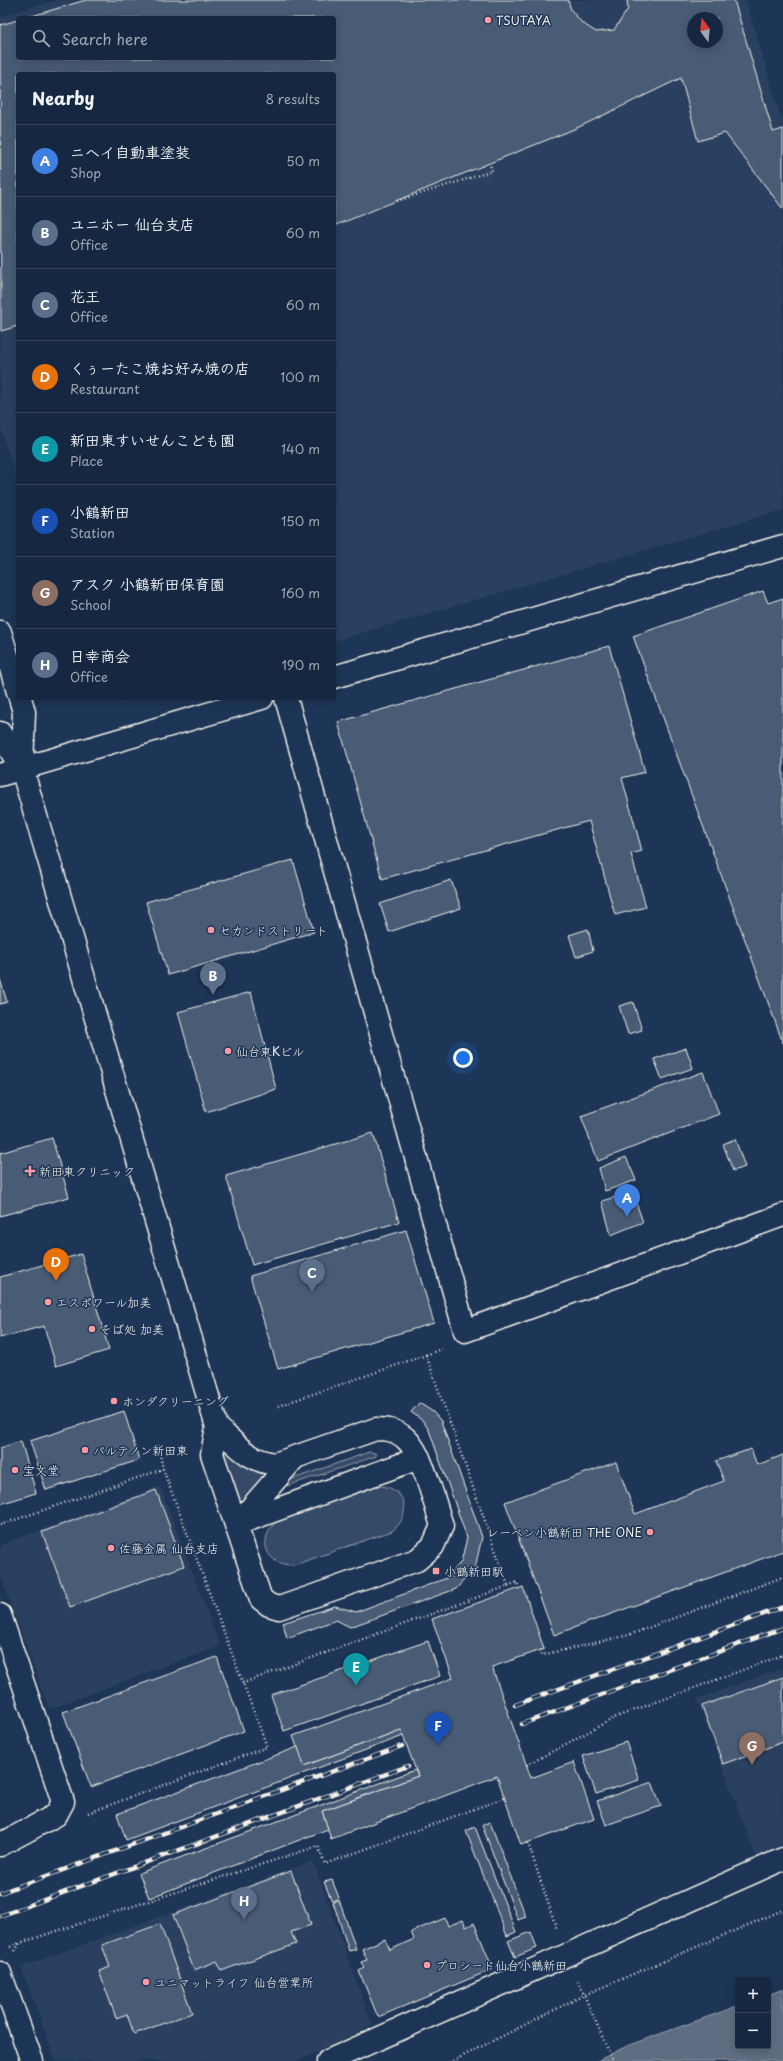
<!DOCTYPE html>
<html lang="en">
<head>
<meta charset="utf-8">
<style>
	:root { --surface:#162841; --page:#1f3048; --text:#f1f3f6; --muted:#9ea6b1; --line:#35445a; --accent:#ff9aa2 }
	body { margin:0; font-family:"Playpen Sans","Klee One",sans-serif; background:var(--page); color:var(--text) }
	.controls { position:absolute; right:12px; bottom:12px; display:grid; overflow:hidden; border-radius:4px; box-shadow:0 2px 10px #0003 }
	.controls button { width:36px; height:36px; display:grid; place-items:center; padding:0; border:0; border-bottom:1px solid var(--line); background:var(--surface); color:var(--text); font:20px sans-serif }
	.compass { position:absolute; left:687px; top:12px; width:36px; height:36px; border-radius:50%; background:var(--surface); box-shadow:0 2px 10px #0003; rotate:345deg }
	.you { position:absolute; left:463px; top:1058px; width:14px; height:14px; margin:-10px; border:3px solid #fff; border-radius:50%; background:#1a73e8; box-shadow:0 0 0 6px #1a73e833 }
	.badge { display:grid; place-items:center; width:26px; height:26px; border-radius:50%; background:var(--accent); color:#fff; font-size:13px; font-weight:700 }
	.pin { position:absolute; translate:-50% -33px; filter:drop-shadow(0 1px 2px #0008) }
	.pin::after { content:''; position:absolute; top:21px; width:14px; height:12px; background:inherit; clip-path:polygon(0 0,100% 0,50% 100%) }
	.list { margin:0; padding:0; list-style:none }
	h2 { display:flex; justify-content:space-between; align-items:center; height:52px; margin:0; padding:0 16px; font-size:17px }
	h2 small { font-size:13px; font-weight:400; color:var(--muted) }
	.list li { display:grid; grid-template-columns:26px 1fr auto; gap:12px; align-items:center; box-sizing:border-box; height:72px; padding:0 16px; border-top:1px solid var(--line) }
	.list b { display:block; font-size:15px; white-space:nowrap }
	.list p { margin:0; font-size:13px; white-space:nowrap; color:var(--muted) }
	.list em { font-size:13px; font-style:normal; color:var(--muted) }
	.icon { flex:none; width:22px; height:22px; fill:none; stroke:currentColor; stroke-width:2; stroke-linecap:round; stroke-linejoin:round }
	.map { position:relative; flex:none; width:783px; height:2061px; overflow:hidden }
	.search { position:absolute; background:var(--surface); box-shadow:0 2px 10px #0003; left:16px; top:16px; width:320px; height:44px; display:flex; align-items:center; gap:10px; box-sizing:border-box; padding:0 14px; border-radius:4px; color:var(--muted); font-size:15px }
	.panel { position:absolute; background:var(--surface); box-shadow:0 2px 10px #0003; left:16px; top:72px; width:320px; height:628px; border-radius:4px }
	.map>svg:first-child { display:block }
</style>
</head>
<body>
<div class="map">
<svg width="783" height="2061" viewBox="0 0 783 2061">
	<rect width="100%" height="100%" fill="#1d3557"/>
	<filter id="ink" filterUnits="userSpaceOnUse"><feTurbulence type="fractalNoise" baseFrequency=".025" numOctaves="2"/><feDisplacementMap in="SourceGraphic" scale="8" xChannelSelector="R" yChannelSelector="G"/><feConvolveMatrix kernelMatrix="1 2 1 2 8 2 1 2 1" color-interpolation-filters="sRGB"/></filter>
	<g filter="url(#ink)">
		<g fill="#2a4060" fill-rule="evenodd">
			<path d="M 57,0 L 746,0 L 781,118 L 783,118 L 783,510 L 334,641 L 334,74 L 18,74 L 18,484 L 0,426 L 0,17 ZM 18,18 L 334,18 L 334,58 L 18,58 ZM 693,18 L 717,18 L 717,42 L 693,42 Z"/>
			<polygon points="107,698 139,698 121,703"/>
			<polygon points="160,1486 220,1646 49,1709 0,1574 0,1545"/>
			<polygon points="783,1668 783,1844 756,1857 697,1699"/>
			<polygon points="313,1861 372,2024 355,2034 298,2061 56,2061 21,1967"/>
		</g>
		<g fill="#354a67" stroke="#949ea8">
			<polygon points="369,1452 375,1453 376,1456 287,1486 290,1480"/>
			<polygon points="225,1453 230,1453 246,1467 268,1475 245,1501 239,1500 224,1455"/>
			<path d="M 375,1486 C 404,1484 415,1513 392,1531 L 294,1565 C 266,1566 256,1540 277,1521 Z"/>
		</g>
		<polygon fill="#5e6d82" stroke="#9aa2ab" points="783,1989 783,2061 597,2061 629,2045 738,2006 738,2046 768,2046 768,1995"/>
		<g fill="#485b74" stroke="#f4f1e8" fill-rule="evenodd">
			<path d="M 86,0 L 568,0 L 571,10 L 582,23 L 596,32 L 614,30 L 628,9 L 627,0 L 734,0 L 773,132 L 783,129 L 783,209 L 725,133 L 698,141 L 681,78 L 579,127 L 334,226 L 334,74 L 18,74 L 18,326 L 1,331 L 0,25 L 18,20 L 18,58 L 334,58 L 334,18 L 25,18 ZM 693,18 L 717,18 L 717,42 L 693,42 Z"/>
			<polygon points="763,591 768,603 783,598 783,1043 633,636"/>
			<polygon points="609,646 645,772 622,778 642,851 631,854 646,907 615,915 589,821 382,879 338,722"/>
			<polygon points="293,860 314,932 168,975 146,902"/>
			<polygon points="451,880 461,908 389,932 380,904"/>
			<polygon points="588,929 593,951 576,957 569,935"/>
			<polygon points="0,979 7,1002 0,1004"/>
			<polygon points="251,992 276,1089 206,1112 178,1012"/>
			<polygon points="633,1002 642,1030 628,1034 619,1006"/>
			<polygon points="686,1048 693,1068 662,1079 654,1059"/>
			<polygon points="703,1072 719,1114 598,1161 581,1116"/>
			<polygon points="373,1133 399,1222 252,1265 226,1176"/>
			<polygon points="52,1138 69,1197 0,1216 0,1153"/>
			<polygon points="735,1139 745,1167 733,1171 723,1144"/>
			<polygon points="626,1157 636,1180 605,1191 599,1168"/>
			<polygon points="632,1192 643,1222 611,1235 602,1201"/>
			<polygon points="406,1230 434,1323 278,1369 250,1276"/>
			<polygon points="81,1254 109,1350 56,1366 44,1326 0,1338 0,1277"/>
			<polygon points="419,1403 433,1412 441,1421 482,1537 475,1568 456,1589 350,1627 336,1620 287,1638 283,1623 335,1606 356,1612 447,1578 461,1562 467,1538 429,1430 423,1421 411,1412"/>
			<polygon points="124,1411 139,1460 46,1490 30,1441"/>
			<polygon points="21,1441 36,1493 0,1504 0,1448"/>
			<polygon points="751,1449 757,1465 783,1455 783,1551 554,1635 505,1502 616,1462 635,1514 724,1481 716,1461"/>
			<polygon points="156,1490 184,1566 70,1607 42,1532"/>
			<polygon points="523,1587 544,1649 492,1667 531,1778 574,1762 594,1819 521,1845 497,1776 331,1839 322,1811 418,1776 401,1730 304,1766 293,1736 453,1678 432,1619"/>
			<polygon points="428,1641 440,1676 284,1731 271,1695"/>
			<polygon points="217,1657 244,1731 91,1787 63,1712"/>
			<polygon points="783,1677 783,1742 723,1764 702,1706"/>
			<polygon points="401,1730 403,1736 126,1840 117,1814 298,1747 304,1766"/>
			<polygon points="626,1742 639,1780 596,1794 583,1756"/>
			<polygon points="415,1770 418,1776 322,1811 328,1829 149,1898 139,1873"/>
			<polygon points="652,1782 661,1806 606,1825 597,1801"/>
			<polygon points="490,1822 526,1917 518,1920 482,1825"/>
			<polygon points="475,1827 516,1932 507,1936 466,1831"/>
			<polygon points="291,1871 311,1925 291,1932 296,1944 221,1971 217,1961 194,1970 173,1915"/>
			<polygon points="332,1880 339,1898 332,1901 324,1882"/>
			<polygon points="339,1900 356,1949 349,1951 333,1902"/>
			<polygon points="445,1918 448,1926 463,1920 466,1927 474,1923 493,1969 378,2017 359,1971 364,1968 361,1962 367,1960 362,1949 385,1939 390,1950 414,1939 411,1932"/>
			<polygon points="160,1924 192,2013 134,2034 127,2014 116,2018 99,1971 110,1967 102,1945"/>
			<polygon points="531,1932 537,1948 515,1957 508,1941"/>
		</g>
		<g fill="none" stroke-linecap="round" stroke-linejoin="round">
			<g stroke="#f4f1e8" stroke-width="25">
				<g id="minor">
					<polyline points="0,632 18,692"/>
					<polyline points="334,677 783,546"/>
					<polyline points="20,698 24,712 22,769"/>
					<polyline points="286,698 465,1331 783,1215"/>
					<path d="M 0,733 L 22,769 L 217,1427 L 212,1454 L 261,1599 L 269,1605 L 279,1608 L 417,1560 L 433,1546 L 442,1526 C 435,1504 422,1452 405,1438 C 396,1430 387,1429 376,1429 L 275,1464 C 247,1460 237,1445 217,1427"/>
					<polyline points="0,775 262,698"/>
					<polyline points="238,1523 295,1457"/>
					<polyline points="237,1524 419,1458"/>
					<polyline points="0,1615 63,1802 56,1815 0,1845"/>
					<polyline points="0,1973 32,2061"/>
					<polyline points="328,2061 783,1859"/>
				</g>
			</g>
			<g stroke="#f4f1e8" stroke-width="2.5" stroke-dasharray="1 3" stroke-linecap="butt">
				<polyline points="397,201 492,171 490,164"/>
				<polyline points="426,1355 444,1348"/>
				<polyline points="158,1445 163,1469 243,1683 508,1586 426,1355 278,1406"/>
				<polyline points="0,1525 163,1469"/>
				<polyline points="508,1586 517,1582 519,1588"/>
				<polyline points="540,1650 542,1655 629,1635 783,1577"/>
				<polyline points="527,1765 616,1717 783,1655"/>
				<polyline points="88,1813 267,1747 243,1683"/>
				<polyline points="528,1843 557,1930"/>
				<polyline points="10,1947 20,1943"/>
				<polyline points="15,1951 20,1943 318,1846 325,1864 504,1798"/>
				<polyline points="578,1981 613,2061"/>
				<polyline points="453,2061 584,1995 783,1910"/>
			</g>
			<use href="#minor" stroke="#1d3557" stroke-width="22"/>
			<g stroke="#f4f1e8" stroke-width="4.5">
				<g id="rail">
					<polyline points="515,1705 783,1607"/>
					<polyline points="522,1724 783,1628"/>
					<polyline points="0,1893 402,1746"/>
					<polyline points="0,1916 408,1766"/>
				</g>
			</g>
			<use href="#rail" stroke="#1d3557" stroke-width="3" stroke-dasharray="9" stroke-linecap="butt"/>
		</g>
	</g>
	<g fill="#ff9aa2" stroke="#1d3557" stroke-width="1.5">
		<circle cx="488" cy="20" r="4"/>
		<circle cx="211" cy="930" r="4"/>
		<circle cx="228" cy="1051" r="4"/>
		<path d="M28 1165h4v4h4v4h-4v4h-4v-4h-4v-4h4z"/>
		<circle cx="48" cy="1302" r="4"/>
		<circle cx="92" cy="1329" r="4"/>
		<circle cx="114" cy="1401" r="4"/>
		<circle cx="85" cy="1450" r="4"/>
		<circle cx="15" cy="1470" r="4"/>
		<circle cx="650" cy="1532" r="4"/>
		<circle cx="111" cy="1548" r="4"/>
		<rect x="432" y="1567" width="8" height="8" rx="2"/>
		<circle cx="427" cy="1965" r="4"/>
		<circle cx="146" cy="1982" r="4"/>
	</g>
	<g text-anchor="middle" dominant-baseline="central" stroke-width="3" stroke-linejoin="round" paint-order="stroke">
		<g font-size="12" fill="#f4f1e8" stroke="#1d3557" text-anchor="start">
			<text x="496" y="20">TSUTAYA</text>
			<text x="219" y="930">セカンドストリート</text>
			<text x="236" y="1051">仙台東Kビル</text>
			<text x="39" y="1171">新田東クリニック</text>
			<text x="56" y="1302">エスポワール加美</text>
			<text x="100" y="1329">そば処 加美</text>
			<text x="122" y="1401">ホンダクリーニング</text>
			<text x="93" y="1450">パルテノン新田東</text>
			<text x="23" y="1470">宝文堂</text>
			<text x="642" y="1532" text-anchor="end">レーベン小鶴新田 THE ONE</text>
			<text x="119" y="1548">佐藤金属 仙台支店</text>
			<text x="444" y="1571">小鶴新田駅</text>
			<text x="435" y="1965">プロシード仙台小鶴新田</text>
			<text x="154" y="1982">ユニマットライフ 仙台営業所</text>
		</g>
	</g>
</svg>
<div class="controls">
<button>+</button>
<button>−</button>
</div>
<svg class="compass" viewBox="-18 -18 36 36"><path d="M0-13l5 13h-10z" fill="#e53935"/><path d="M0 13l5-13h-10z" fill="#9ea6b1"/></svg>
<div class="you"></div>
<div class="pin badge" style="left:627px;top:1217px;background:#3f7fe0">A</div>
<div class="pin badge" style="left:213px;top:995px;background:#5c6f8a">B</div>
<div class="pin badge" style="left:312px;top:1292px;background:#5c6f8a">C</div>
<div class="pin badge" style="left:56px;top:1281px;background:#e8710a">D</div>
<div class="pin badge" style="left:356px;top:1686px;background:#0f9aa8">E</div>
<div class="pin badge" style="left:438px;top:1745px;background:#1a4fb4">F</div>
<div class="pin badge" style="left:752px;top:1765px;background:#8d6e63">G</div>
<div class="pin badge" style="left:244px;top:1920px;background:#5c6f8a">H</div>
<div class="search"><svg class="icon" aria-label="search" viewBox="0 0 24 24"><circle cx="10" cy="10" r="6"/><path d="M15 15l6 6"/></svg>Search here</div>
<section class="panel">
<h2>Nearby<small>8 results</small></h2>
<ul class="list">
<li><span class="badge" style="background:#3f7fe0">A</span><div><b>ニヘイ自動車塗装</b><p>Shop</p></div><em>50 m</em></li>
<li><span class="badge" style="background:#5c6f8a">B</span><div><b>ユニホー 仙台支店</b><p>Office</p></div><em>60 m</em></li>
<li><span class="badge" style="background:#5c6f8a">C</span><div><b>花王</b><p>Office</p></div><em>60 m</em></li>
<li><span class="badge" style="background:#e8710a">D</span><div><b>くぅーたこ焼お好み焼の店</b><p>Restaurant</p></div><em>100 m</em></li>
<li><span class="badge" style="background:#0f9aa8">E</span><div><b>新田東すいせんこども園</b><p>Place</p></div><em>140 m</em></li>
<li><span class="badge" style="background:#1a4fb4">F</span><div><b>小鶴新田</b><p>Station</p></div><em>150 m</em></li>
<li><span class="badge" style="background:#8d6e63">G</span><div><b>アスク 小鶴新田保育園</b><p>School</p></div><em>160 m</em></li>
<li><span class="badge" style="background:#5c6f8a">H</span><div><b>日幸商会</b><p>Office</p></div><em>190 m</em></li>
</ul>
</section>
</div>
</body>
</html>
